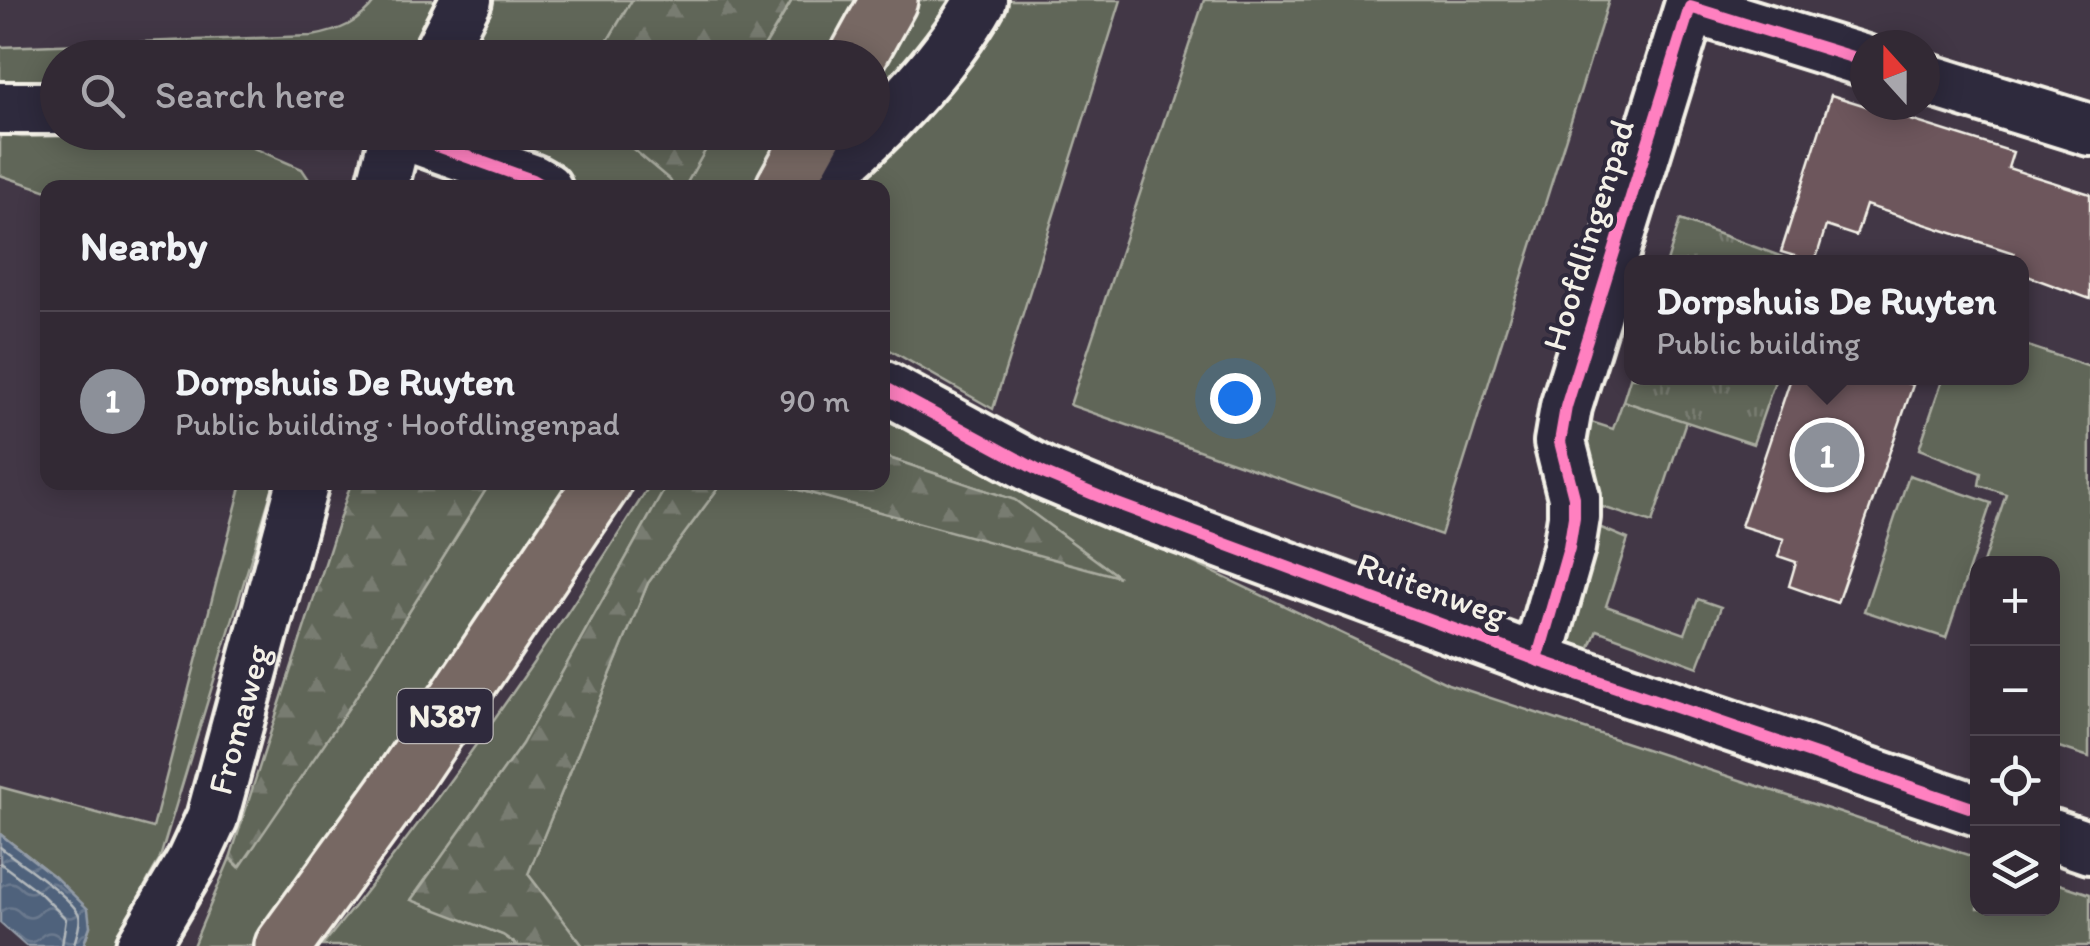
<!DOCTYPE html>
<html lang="en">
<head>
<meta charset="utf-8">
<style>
	:root { --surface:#322934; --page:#3d3540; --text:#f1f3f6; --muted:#a8a6ac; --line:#4d454f; --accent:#8c9099 }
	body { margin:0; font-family:Itim,sans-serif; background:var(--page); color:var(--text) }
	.controls { position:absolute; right:30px; bottom:30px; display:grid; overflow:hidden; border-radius:20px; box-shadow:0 5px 25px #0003 }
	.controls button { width:90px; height:90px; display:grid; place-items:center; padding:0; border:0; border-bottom:2px solid var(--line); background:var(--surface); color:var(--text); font:50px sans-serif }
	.compass { position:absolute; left:1850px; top:30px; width:90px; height:90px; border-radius:50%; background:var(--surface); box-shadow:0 5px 25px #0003; rotate:339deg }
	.you { position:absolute; left:1235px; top:398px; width:35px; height:35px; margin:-25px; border:8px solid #fff; border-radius:50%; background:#1a73e8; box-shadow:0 0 0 15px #1a73e833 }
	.badge { display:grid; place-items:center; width:65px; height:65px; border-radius:50%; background:var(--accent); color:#fff; font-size:32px; font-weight:700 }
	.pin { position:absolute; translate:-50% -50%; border:5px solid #fff; box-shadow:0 2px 10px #0006 }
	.popup { position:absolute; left:1624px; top:255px; width:405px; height:130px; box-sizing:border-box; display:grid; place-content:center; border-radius:20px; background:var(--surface); filter:drop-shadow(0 2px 8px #0005); font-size:32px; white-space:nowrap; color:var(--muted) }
	.popup b { font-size:38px; color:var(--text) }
	.popup::after { content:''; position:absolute; left:50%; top:100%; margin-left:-20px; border:20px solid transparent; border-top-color:var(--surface) }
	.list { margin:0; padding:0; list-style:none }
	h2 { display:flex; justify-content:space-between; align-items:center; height:130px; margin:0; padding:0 40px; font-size:42px }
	h2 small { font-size:32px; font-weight:400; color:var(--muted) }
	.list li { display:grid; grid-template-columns:65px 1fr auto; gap:30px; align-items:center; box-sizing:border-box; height:180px; padding:0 40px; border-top:2px solid var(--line) }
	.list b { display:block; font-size:38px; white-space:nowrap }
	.list p { margin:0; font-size:32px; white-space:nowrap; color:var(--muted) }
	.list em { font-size:32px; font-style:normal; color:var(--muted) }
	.icon { flex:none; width:55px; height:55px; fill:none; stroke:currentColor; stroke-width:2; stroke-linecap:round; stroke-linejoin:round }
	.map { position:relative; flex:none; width:2090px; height:946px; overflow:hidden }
	.search { position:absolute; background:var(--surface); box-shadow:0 5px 25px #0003; left:40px; top:40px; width:850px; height:110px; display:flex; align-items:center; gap:25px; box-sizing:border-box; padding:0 35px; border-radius:55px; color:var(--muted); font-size:38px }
	.panel { position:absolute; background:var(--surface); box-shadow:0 5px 25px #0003; left:40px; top:180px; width:850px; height:310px; border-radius:20px }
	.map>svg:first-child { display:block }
</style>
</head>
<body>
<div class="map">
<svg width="2090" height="946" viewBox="0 0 2090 946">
	<defs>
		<pattern id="forest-firs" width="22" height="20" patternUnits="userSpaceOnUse" patternTransform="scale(2.5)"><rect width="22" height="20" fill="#616659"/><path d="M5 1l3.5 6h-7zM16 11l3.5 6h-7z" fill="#787c71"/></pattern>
		<pattern id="park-tufts" width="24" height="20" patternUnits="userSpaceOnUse" patternTransform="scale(2.5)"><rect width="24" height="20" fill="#616659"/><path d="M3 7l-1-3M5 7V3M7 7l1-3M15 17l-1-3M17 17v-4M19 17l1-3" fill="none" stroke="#787c71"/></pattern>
		<pattern id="water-waves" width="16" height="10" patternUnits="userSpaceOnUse" patternTransform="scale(2.5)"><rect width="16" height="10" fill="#50627b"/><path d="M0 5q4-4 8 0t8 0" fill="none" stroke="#6a798e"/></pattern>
	</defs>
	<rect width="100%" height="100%" fill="#423746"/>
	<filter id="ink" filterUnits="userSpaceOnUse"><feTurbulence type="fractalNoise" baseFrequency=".01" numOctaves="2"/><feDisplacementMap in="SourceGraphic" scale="20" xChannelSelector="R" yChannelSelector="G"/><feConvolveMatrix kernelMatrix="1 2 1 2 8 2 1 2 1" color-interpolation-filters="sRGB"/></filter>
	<g filter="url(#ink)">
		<g fill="#616659" stroke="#aaaca0" stroke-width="2.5">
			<path d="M 376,0 L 448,0 L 419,47 L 407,57 L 58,58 L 57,91 L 0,91 L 0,47 L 312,36 C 340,31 359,23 376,0 Z"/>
			<polygon points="483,0 632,0 598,57 461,58"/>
			<polygon points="792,0 867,0 833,57 758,58"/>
			<polygon points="918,0 966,0 873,115 873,78"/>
			<polygon points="1003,0 1121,0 993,409 883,346 882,188 845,188"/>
			<polygon points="1204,0 1609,0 1441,535 1070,405"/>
			<polygon points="485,133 614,133 670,180 674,187 578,187 500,146"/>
			<polygon points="715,133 788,133 755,187 684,188"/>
			<polygon points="0,134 22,137 168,134 249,146 302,169 314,187 48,188 47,191 0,175"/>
			<polygon points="2022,344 2090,367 2089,757 2053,745 2052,564 1983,563 2006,494 1979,485 1981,473 1919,449 1943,378 2022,378"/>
			<polygon points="1623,401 1686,421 1652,523 1593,504 1579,418 1613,429"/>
			<polygon points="883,408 1020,480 1448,684 1977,858 1978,908 2052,908 2053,882 2090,894 2090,946 583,946 528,874 648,583 722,483 773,483 1116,575 1015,500 883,456"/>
			<polygon points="1909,475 1991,503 1946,638 1864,611"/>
			<path d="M 242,483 L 274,483 L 159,861 C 141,888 132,918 116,946 L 83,946 L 90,926 L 55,877 L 0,834 L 0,787 L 153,828 Z"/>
			<polygon points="490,483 575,483 426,709 252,946 193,946 230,858 239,867 354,699"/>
			<path d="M 651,483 L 668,483 L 522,744 L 412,899 L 503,935 L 519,946 L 322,946 C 443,799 550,644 651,483 Z"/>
			<polygon points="1594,525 1628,539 1606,606 1685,634 1698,599 1721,607 1698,667 1597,630 1585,659 1572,649 1566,634"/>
		</g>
		<g fill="url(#forest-firs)" stroke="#aaaca0" stroke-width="2.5">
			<polygon points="632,0 792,0 758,57 598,57"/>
			<polygon points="614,133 715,133 684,188 674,187 670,180"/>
			<polygon points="883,456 1015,500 1119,577 773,483 882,482"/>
			<polygon points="351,483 490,483 354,700 240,867 230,858"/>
			<polygon points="668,483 722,483 648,583 528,874 583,946 519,946 503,935 411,900 522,744"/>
		</g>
		<g fill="url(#park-tufts)" stroke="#aaaca0" stroke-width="2.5">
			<polygon points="1680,220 1797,262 1667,262"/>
			<polygon points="1632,372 1632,378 1776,378 1753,444 1623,401"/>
		</g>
		<polygon fill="url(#water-waves)" stroke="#929ba7" stroke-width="2.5" points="0,834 55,877 88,909 90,926 83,946 26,946 0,923"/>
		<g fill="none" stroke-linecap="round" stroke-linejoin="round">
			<g stroke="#b2b8bc" stroke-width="2.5">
				<path d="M 0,847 C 17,861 71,896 79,915 C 82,924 75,937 74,946"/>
				<polyline points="0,863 40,893 66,919 62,946"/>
			</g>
		</g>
		<g fill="#6d565c" stroke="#f4f1e8" stroke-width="2.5">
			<polygon points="1831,95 2013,152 2008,168 2090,194 2090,299 2022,274 2022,262 2010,262 2014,253 1866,205 1856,236 1826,226 1815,262 1781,252"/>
			<polygon points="1791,378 1891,378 1913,385 1837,603 1789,586 1796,562 1778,556 1784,539 1741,526"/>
		</g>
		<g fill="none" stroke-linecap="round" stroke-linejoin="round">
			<g stroke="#f4f1e8" stroke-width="58">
				<g id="minor">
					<polyline points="436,58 466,0"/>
					<polyline points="1925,79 2090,130"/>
					<polyline points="0,108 58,108"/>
					<polyline points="398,132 532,180 546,188"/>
					<polyline points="382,188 396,132"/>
					<path d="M 812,188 C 870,142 946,64 981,0"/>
					<polyline points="882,386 1043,473 1115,503 1537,660 1978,810"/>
					<polyline points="1537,660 1569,548 1574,517 1574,497 1560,442 1566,407 1690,7 1865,61"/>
					<polyline points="2052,835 2090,848"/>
					<path id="s1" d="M 142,946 L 191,863 L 212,818 L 303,482"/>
				</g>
			</g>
			<g stroke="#f4f1e8" stroke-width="62">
				<g id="highway">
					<polyline points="857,58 889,0"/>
					<polyline points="784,188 815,132"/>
					<polyline points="283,946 392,796 603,482"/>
				</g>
			</g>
			<use href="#minor" stroke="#2f2a3d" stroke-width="50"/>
			<use href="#highway" stroke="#776864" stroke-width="55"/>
			<g stroke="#2f2a3d" stroke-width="19">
				<g id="cycleway">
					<polyline points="398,132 532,180 546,188"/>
					<polyline points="882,386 1043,473 1115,503 1537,660 1978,810"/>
					<polyline points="1537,660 1569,548 1574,517 1574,497 1560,442 1566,407 1690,7 1865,61"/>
				</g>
			</g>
			<use href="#cycleway" stroke="#ff80c0" stroke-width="12"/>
		</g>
	</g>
	<g text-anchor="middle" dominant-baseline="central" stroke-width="8" stroke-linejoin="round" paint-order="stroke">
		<rect fill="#2f2a3d" stroke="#b9b5b5" stroke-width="2.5" x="397.5" y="689" width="95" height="54" rx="8"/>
		<g font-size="32" font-weight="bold" fill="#f4f1e8">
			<text x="445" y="716">N387</text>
		</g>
		<g font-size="35" fill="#f4f1e8" stroke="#2f2a3d">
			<text transform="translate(1588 235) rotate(-73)">Hoofdlingenpad</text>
			<text transform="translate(1432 589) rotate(20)">Ruitenweg</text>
			<text stroke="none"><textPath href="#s1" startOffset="248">Fromaweg</textPath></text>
		</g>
	</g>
</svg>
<div class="controls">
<button>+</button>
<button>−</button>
<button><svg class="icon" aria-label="locate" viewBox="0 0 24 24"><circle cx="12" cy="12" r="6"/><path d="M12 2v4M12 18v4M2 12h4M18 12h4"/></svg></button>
<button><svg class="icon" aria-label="layers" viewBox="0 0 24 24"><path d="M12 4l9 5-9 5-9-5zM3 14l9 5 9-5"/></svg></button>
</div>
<svg class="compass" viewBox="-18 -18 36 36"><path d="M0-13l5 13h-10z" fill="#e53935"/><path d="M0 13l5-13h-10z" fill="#a8a6ac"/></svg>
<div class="you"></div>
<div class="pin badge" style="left:1827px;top:455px">1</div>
<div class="popup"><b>Dorpshuis De Ruyten</b>Public building</div>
<div class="search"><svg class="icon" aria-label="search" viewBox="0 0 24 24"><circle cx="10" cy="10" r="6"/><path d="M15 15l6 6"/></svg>Search here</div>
<section class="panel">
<h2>Nearby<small></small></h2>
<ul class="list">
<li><span class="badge">1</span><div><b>Dorpshuis De Ruyten</b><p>Public building · Hoofdlingenpad</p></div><em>90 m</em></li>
</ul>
</section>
</div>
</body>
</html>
